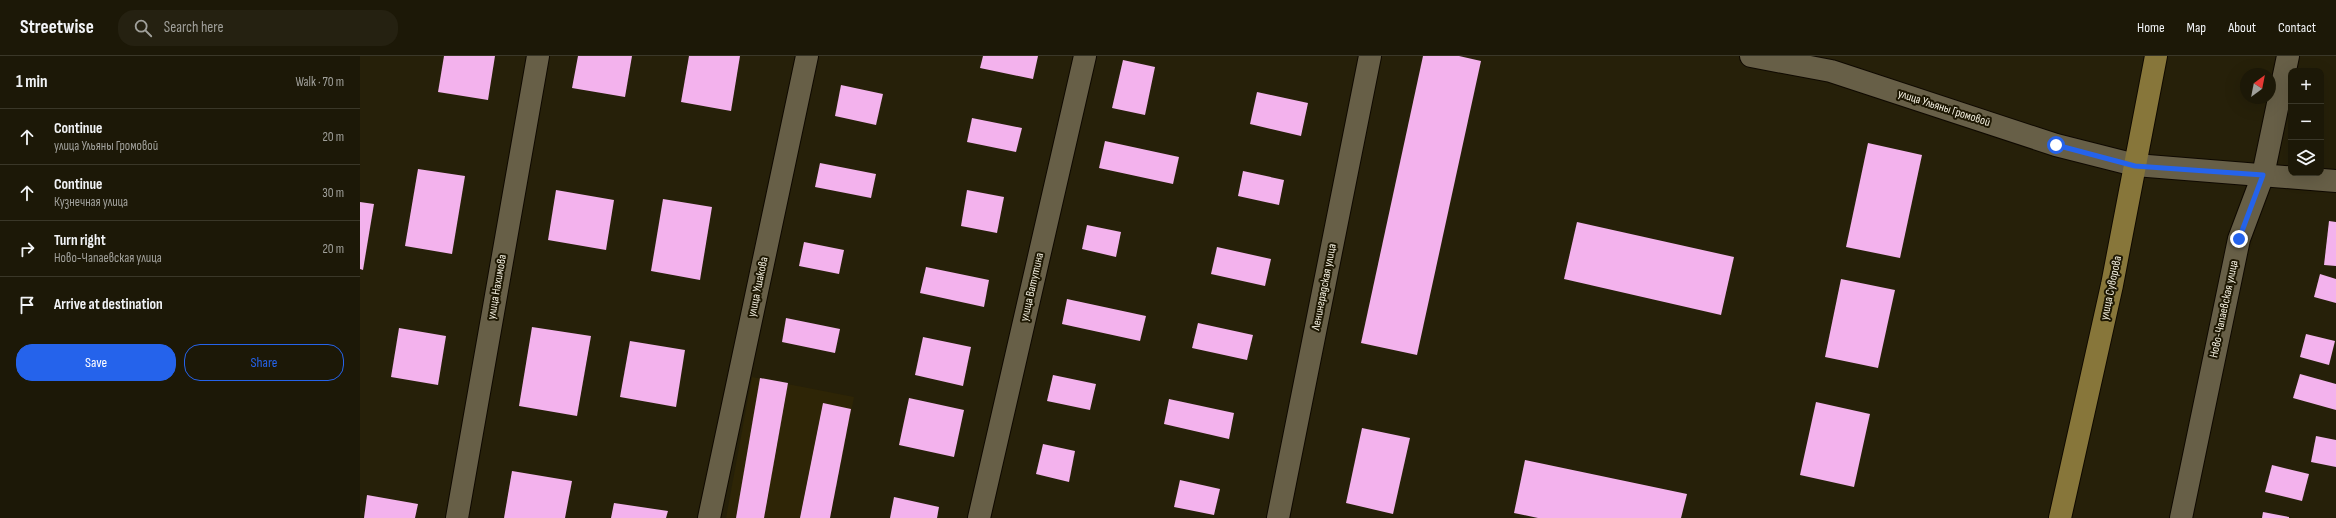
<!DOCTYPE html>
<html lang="en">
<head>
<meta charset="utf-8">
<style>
	:root { --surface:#1c1807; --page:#252111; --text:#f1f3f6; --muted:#a0a09b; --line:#3a3728; --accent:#2563eb }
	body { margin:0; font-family:"Sofia Sans Condensed",sans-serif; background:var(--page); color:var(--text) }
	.controls { position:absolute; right:12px; top:12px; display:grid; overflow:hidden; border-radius:8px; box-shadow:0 4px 16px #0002 }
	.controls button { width:36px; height:36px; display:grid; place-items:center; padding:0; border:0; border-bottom:1px solid var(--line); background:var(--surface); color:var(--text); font:20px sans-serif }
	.compass { position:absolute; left:1880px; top:12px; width:36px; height:36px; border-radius:50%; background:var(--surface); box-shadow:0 4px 16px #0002; rotate:32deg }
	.stop { position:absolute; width:12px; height:12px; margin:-9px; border:3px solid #2563eb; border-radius:50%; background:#fff }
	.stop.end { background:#2563eb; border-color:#fff; box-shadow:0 1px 4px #0008 }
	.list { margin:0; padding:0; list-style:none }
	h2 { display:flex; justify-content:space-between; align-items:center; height:52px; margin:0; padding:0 16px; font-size:17px }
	h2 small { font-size:13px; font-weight:400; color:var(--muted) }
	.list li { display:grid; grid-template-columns:26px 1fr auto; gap:12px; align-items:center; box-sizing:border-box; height:56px; padding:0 16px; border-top:1px solid var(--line) }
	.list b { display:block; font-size:15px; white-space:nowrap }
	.list p { margin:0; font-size:13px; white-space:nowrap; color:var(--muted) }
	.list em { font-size:13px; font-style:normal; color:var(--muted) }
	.actions { display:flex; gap:8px; padding:12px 16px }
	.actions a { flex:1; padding:9px 0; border:1px solid var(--accent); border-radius:16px; text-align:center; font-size:14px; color:var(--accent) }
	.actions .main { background:var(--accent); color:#fff }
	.icon { flex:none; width:22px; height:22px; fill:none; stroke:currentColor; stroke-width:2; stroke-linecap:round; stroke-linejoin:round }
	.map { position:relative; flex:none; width:1976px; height:462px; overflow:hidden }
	header { display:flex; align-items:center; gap:24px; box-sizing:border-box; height:56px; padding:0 20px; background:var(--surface); border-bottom:1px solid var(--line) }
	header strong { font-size:19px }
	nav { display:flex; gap:22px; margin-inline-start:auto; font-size:14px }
	.search { width:280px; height:36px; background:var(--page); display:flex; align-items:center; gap:10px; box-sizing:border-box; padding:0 14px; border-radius:16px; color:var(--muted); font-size:15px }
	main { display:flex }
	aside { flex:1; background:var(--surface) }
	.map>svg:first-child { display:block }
</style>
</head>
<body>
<header>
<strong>Streetwise</strong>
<div class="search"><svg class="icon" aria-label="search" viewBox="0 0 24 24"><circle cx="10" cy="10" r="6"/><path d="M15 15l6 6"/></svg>Search here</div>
<nav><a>Home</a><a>Map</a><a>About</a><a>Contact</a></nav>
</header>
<main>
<aside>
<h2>1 min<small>Walk · 70 m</small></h2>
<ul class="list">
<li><svg class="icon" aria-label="ahead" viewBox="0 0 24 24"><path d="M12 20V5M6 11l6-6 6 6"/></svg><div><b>Continue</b><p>улица Ульяны Громовой</p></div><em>20 m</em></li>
<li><svg class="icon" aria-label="ahead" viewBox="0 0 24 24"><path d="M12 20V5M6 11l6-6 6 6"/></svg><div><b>Continue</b><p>Кузнечная улица</p></div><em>30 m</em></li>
<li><svg class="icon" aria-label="right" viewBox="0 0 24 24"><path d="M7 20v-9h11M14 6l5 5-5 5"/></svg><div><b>Turn right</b><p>Ново-Чапаевская улица</p></div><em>20 m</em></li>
<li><svg class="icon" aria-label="arrive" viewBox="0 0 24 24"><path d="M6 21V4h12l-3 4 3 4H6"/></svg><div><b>Arrive at destination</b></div></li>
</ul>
<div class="actions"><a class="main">Save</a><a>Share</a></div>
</aside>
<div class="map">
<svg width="1976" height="462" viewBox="0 0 1976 462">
	<rect width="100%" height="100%" fill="#262009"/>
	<polygon fill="#2e2506" points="392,321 494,341 470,462 366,462"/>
	<g fill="#f3b2ed">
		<polygon points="84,0 135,0 128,44 78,36"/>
		<polygon points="218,0 272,0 265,41 212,32"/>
		<polygon points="329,0 380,0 371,55 321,46"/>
		<polygon points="623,0 678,0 673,23 620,12"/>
		<polygon points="1063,0 1099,0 1121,5 1057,299 1001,287"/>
		<polygon points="763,4 795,11 785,59 752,52"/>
		<polygon points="481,29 523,38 516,69 475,60"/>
		<polygon points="897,36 948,47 941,80 890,68"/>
		<polygon points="612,62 662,72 656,96 607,86"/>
		<polygon points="745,85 819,101 813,128 739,112"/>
		<polygon points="1508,87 1562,99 1540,202 1486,191"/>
		<polygon points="460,107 516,118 511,142 455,131"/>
		<polygon points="58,113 105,120 92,198 45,190"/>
		<polygon points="883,115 924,124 919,149 878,140"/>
		<polygon points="196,134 254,144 246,194 188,184"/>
		<polygon points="607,134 644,141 637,177 601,170"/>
		<polygon points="303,143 352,151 340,224 291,215"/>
		<polygon points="0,146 14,148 3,214 0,213"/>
		<polygon points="1969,165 1976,166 1976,210 1964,209"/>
		<polygon points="1217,166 1374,201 1361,259 1204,223"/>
		<polygon points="727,169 761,176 756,201 722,193"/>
		<polygon points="444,186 484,194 479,218 439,210"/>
		<polygon points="857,191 911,203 905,230 851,218"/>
		<polygon points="566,211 629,224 624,251 560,237"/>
		<polygon points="1960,218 1976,223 1976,247 1954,241"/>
		<polygon points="1481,223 1535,234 1518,312 1465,301"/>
		<polygon points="707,243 786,260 780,285 702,268"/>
		<polygon points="426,262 480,273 475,297 422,286"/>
		<polygon points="838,267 893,279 887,304 832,292"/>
		<polygon points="172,271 231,280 217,360 159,350"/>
		<polygon points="39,272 86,280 78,329 31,321"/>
		<polygon points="1946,278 1975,285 1969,309 1940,301"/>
		<polygon points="563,281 611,291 603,330 555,319"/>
		<polygon points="270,285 325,294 316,351 260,341"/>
		<polygon points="1940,318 1976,328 1976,354 1933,342"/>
		<polygon points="693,319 736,328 730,354 687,345"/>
		<polygon points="400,322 428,327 404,462 376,462"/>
		<polygon points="549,342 604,354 594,401 539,389"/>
		<polygon points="809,343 874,357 869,383 804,368"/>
		<polygon points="1456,346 1510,358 1494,431 1440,419"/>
		<polygon points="463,347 491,353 470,462 440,462"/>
		<polygon points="1002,372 1050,382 1033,458 986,447"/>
		<polygon points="1956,380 1976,384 1976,411 1951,406"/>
		<polygon points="683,388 715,395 709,426 676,418"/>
		<polygon points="1165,404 1327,438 1321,462 1178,462 1154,457"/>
		<polygon points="1912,409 1949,418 1942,445 1905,436"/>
		<polygon points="152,415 212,425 205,462 144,462"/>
		<polygon points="820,424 860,433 854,459 814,451"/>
		<polygon points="7,439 58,448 55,462 4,462"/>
		<polygon points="534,441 579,451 577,462 530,462"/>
		<polygon points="254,447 308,455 306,462 251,462"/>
		<polygon points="1903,456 1929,461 1929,462 1902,462"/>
	</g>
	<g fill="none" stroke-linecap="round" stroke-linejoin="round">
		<g stroke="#0f0900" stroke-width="24">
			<g id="minor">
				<polyline points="1391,0 1471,15 1696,89 1775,109 1976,125"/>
				<polyline points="97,462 178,0"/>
				<polyline points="349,462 447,0"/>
				<polyline points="619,462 725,0"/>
				<polyline points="918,462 1010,0"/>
				<polyline points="1821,462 1879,183 1903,119 1928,0"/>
			</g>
		</g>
		<g stroke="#0f0900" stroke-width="24">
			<polyline id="major" points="1700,462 1752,229 1796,0"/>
		</g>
		<use href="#minor" stroke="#675f47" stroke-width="22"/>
		<use href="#major" stroke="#87763a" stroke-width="22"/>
	</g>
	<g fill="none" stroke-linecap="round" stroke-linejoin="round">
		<polyline stroke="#2563eb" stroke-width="5" points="1696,89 1775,110 1903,119 1879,183"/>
	</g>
	<g text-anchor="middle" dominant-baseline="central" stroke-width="4" stroke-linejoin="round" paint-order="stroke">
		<g font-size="12" fill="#f3efe0" stroke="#1d1702">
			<text transform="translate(1584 52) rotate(18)">улица Ульяны Громовой</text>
			<text transform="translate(137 231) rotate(-80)">улица Нахимова</text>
			<text transform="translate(398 231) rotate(-78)">улица Ушакова</text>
			<text transform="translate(672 231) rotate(-77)">улица Ватутина</text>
			<text transform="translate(964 231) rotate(-79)">Ленинградская улица</text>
			<text transform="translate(1751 232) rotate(-78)">улица Суворова</text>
			<text transform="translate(1864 253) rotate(-78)">Ново-Чапаевская улица</text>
		</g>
	</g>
</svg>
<div class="controls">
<button>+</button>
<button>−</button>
<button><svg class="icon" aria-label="layers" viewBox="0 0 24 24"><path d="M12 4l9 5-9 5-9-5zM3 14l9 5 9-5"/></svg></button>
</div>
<svg class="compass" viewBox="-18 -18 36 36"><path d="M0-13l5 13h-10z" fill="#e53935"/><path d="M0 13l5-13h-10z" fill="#a0a09b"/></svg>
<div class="stop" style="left:1696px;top:89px"></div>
<div class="stop end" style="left:1879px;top:183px"></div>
</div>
</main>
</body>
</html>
